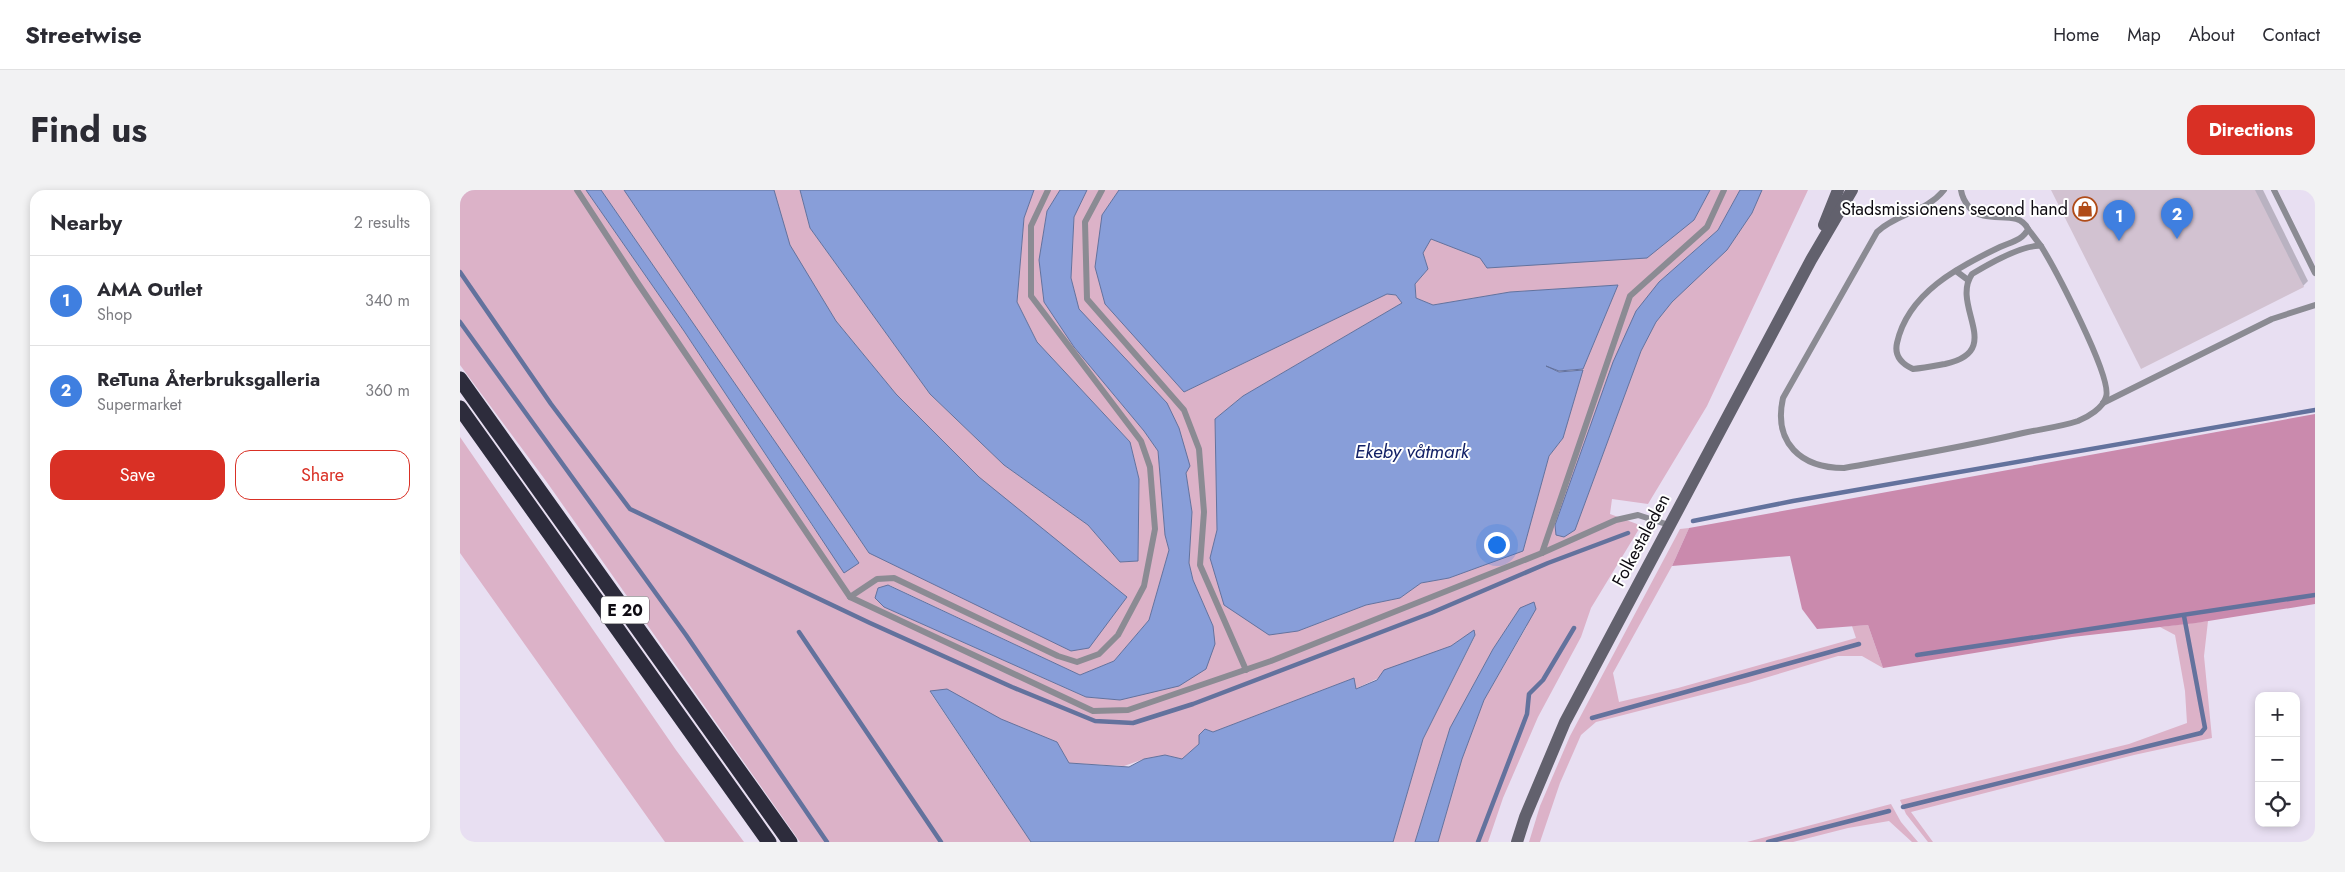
<!DOCTYPE html>
<html lang="en">
<head>
<meta charset="utf-8">
<style>
	:root { --surface:#fff; --page:#f2f2f3; --text:#2b2b33; --muted:#7c7c81; --line:#e1e1e2; --accent:#d93025 }
	body { margin:0; font-family:Jost,sans-serif; background:var(--page); color:var(--text) }
	.controls { position:absolute; right:15px; bottom:15px; display:grid; overflow:hidden; border-radius:10px; box-shadow:0 2px 8px #0003 }
	.controls button { width:45px; height:45px; display:grid; place-items:center; padding:0; border:0; border-bottom:1px solid var(--line); background:var(--surface); color:var(--text); font:25px sans-serif }
	.you { position:absolute; left:1036px; top:354px; width:18px; height:18px; margin:-12px; border:4px solid #fff; border-radius:50%; background:#1a73e8; box-shadow:0 0 0 8px #1a73e833 }
	.badge { display:grid; place-items:center; width:32px; height:32px; border-radius:50%; background:var(--accent); color:#fff; font-size:16px; font-weight:700 }
	.pin { position:absolute; translate:-50% -41px; filter:drop-shadow(0 1px 2px #0008) }
	.pin::after { content:''; position:absolute; top:26px; width:18px; height:15px; background:inherit; clip-path:polygon(0 0,100% 0,50% 100%) }
	.list { margin:0; padding:0; list-style:none }
	h2 { display:flex; justify-content:space-between; align-items:center; height:65px; margin:0; padding:0 20px; font-size:21px }
	h2 small { font-size:16px; font-weight:400; color:var(--muted) }
	.list li { display:grid; grid-template-columns:32px 1fr auto; gap:15px; align-items:center; box-sizing:border-box; height:90px; padding:0 20px; border-top:1px solid var(--line) }
	.list b { display:block; font-size:19px; white-space:nowrap }
	.list p { margin:0; font-size:16px; white-space:nowrap; color:var(--muted) }
	.list em { font-size:16px; font-style:normal; color:var(--muted) }
	.actions { display:flex; gap:10px; padding:15px 20px }
	.actions a { flex:1; padding:11px 0; border:1px solid var(--accent); border-radius:15px; text-align:center; font-size:18px; color:var(--accent) }
	.actions .main { background:var(--accent); color:#fff }
	.icon { flex:none; width:28px; height:28px; fill:none; stroke:currentColor; stroke-width:2; stroke-linecap:round; stroke-linejoin:round }
	.map { position:relative; flex:none; width:1855px; height:652px; overflow:hidden; border-radius:15px }
	header { display:flex; align-items:center; gap:30px; box-sizing:border-box; height:70px; padding:0 25px; background:var(--surface); border-bottom:1px solid var(--line) }
	header strong { font-size:24px }
	nav { display:flex; gap:28px; margin-inline-start:auto; font-size:18px }
	.intro { display:flex; align-items:center; justify-content:space-between; box-sizing:border-box; height:120px; padding:0 30px }
	h1 { margin:0; font-size:35px }
	.button { padding:12px 22px; border-radius:15px; background:var(--accent); color:#fff; font-size:18px; font-weight:700 }
	main { display:flex; gap:30px; padding:0 30px }
	aside { flex:1; background:var(--surface); border-radius:15px; box-shadow:0 2px 8px #0003 }
	.map>svg:first-child { display:block }
</style>
</head>
<body>
<header>
<strong>Streetwise</strong>
<nav><a>Home</a><a>Map</a><a>About</a><a>Contact</a></nav>
</header>
<div class="intro"><h1>Find us</h1><a class="button">Directions</a></div>
<main>
<aside>
<h2>Nearby<small>2 results</small></h2>
<ul class="list">
<li><span class="badge" style="background:#3f7fe0">1</span><div><b>AMA Outlet</b><p>Shop</p></div><em>340 m</em></li>
<li><span class="badge" style="background:#3f7fe0">2</span><div><b>ReTuna Återbruksgalleria</b><p>Supermarket</p></div><em>360 m</em></li>
</ul>
<div class="actions"><a class="main">Save</a><a>Share</a></div>
</aside>
<div class="map">
<svg width="1855" height="652" viewBox="0 0 1855 652">
	<rect width="100%" height="100%" fill="#e8dff2"/>
	<g fill="#dcb2c8">
		<polygon points="0,0 126,0 224,141 355,340 399,373 141,0 164,0 409,363 519,287 436,204 376,131 329,55 314,0 340,0 350,38 470,204 544,275 628,335 660,372 678,371 679,289 670,252 577,152 557,112 564,28 574,0 600,0 587,21 579,70 584,112 614,157 684,241 698,261 705,345 709,360 689,430 654,471 620,485 429,395 415,408 424,417 626,507 660,510 753,436 733,390 729,373 732,322 726,283 634,136 619,120 611,88 614,27 627,0 659,0 642,25 724,202 927,103 936,105 942,113 783,206 755,229 757,340 750,368 838,441 906,415 940,408 961,393 989,388 1063,360 1089,266 1103,248 1123,179 1158,95 1050,102 973,115 956,108 955,94 968,79 963,63 971,48 1020,68 1234,30 1250,0 1280,0 1258,40 1199,92 1115,340 1181,161 1196,132 1212,112 1292,23 1302,0 1348,0 1247,216 1188,314 1152,309 1150,324 1177,334 1179,339 1131,418 1121,447 1078,527 1043,608 1028,652 978,652 1002,569 1024,510 1067,436 1060,418 1033,459 990,538 955,652 933,652 963,549 1015,446 1002,448 992,456 977,461 895,499 894,488 753,542 745,539 739,545 739,554 722,569 705,565 684,569 664,576 609,573 597,552 470,502 571,652 340,652 86,291 0,175"/>
		<polygon points="0,247 216,560 284,652 205,652 0,363"/>
		<polygon points="1229,338 1212,376 1153,483 1159,512 1218,498 1396,448 1392,436 1408,435 1423,478 1402,466 1378,466 1288,493 1136,532 1121,545 1100,593 1080,652 1069,652 1080,616 1110,546 1220,339"/>
		<polygon points="1748,431 1744,466 1752,548 1674,565 1451,622 1473,652 1468,652 1446,624 1440,610 1669,554 1727,533 1725,501 1715,445 1700,437"/>
		<polygon points="1431,614 1441,632 1458,652 1452,652 1429,631 1388,638 1333,652 1287,652"/>
	</g>
	<polygon fill="#ca8aad" points="1855,224 1855,414 1736,433 1612,447 1423,478 1408,435 1357,439 1342,419 1330,366 1212,376 1229,338"/>
	<g fill="#889ed9" stroke="#63729d">
		<polygon points="126,0 141,0 399,373 384,383 224,141"/>
		<polygon points="164,0 314,0 330,55 376,131 436,204 519,287 667,407 629,458 611,461 409,363"/>
		<polygon points="340,0 574,0 564,28 557,112 577,152 670,252 679,289 678,371 660,372 628,335 544,275 470,204 350,38"/>
		<polygon points="600,0 627,0 614,27 611,88 619,119 707,213 719,238 730,276 726,283 732,322 729,373 733,390 753,436 755,454 746,479 719,496 660,510 626,507 424,417 415,408 418,398 428,395 620,485 654,471 689,430 709,360 705,345 698,261 684,241 614,157 584,112 579,70 587,21"/>
		<polygon points="659,0 1250,0 1234,30 1187,68 1027,78 1020,68 971,49 963,63 968,79 955,94 956,108 973,115 1050,102 1158,95 1123,179 1099,181 1086,176 1099,182 1123,180 1103,248 1089,266 1063,361 989,388 961,393 940,408 906,415 838,441 809,445 764,415 750,368 757,340 755,229 783,206 942,113 936,105 927,104 724,202 645,114 635,77 642,25"/>
		<polygon points="1280,0 1302,0 1292,23 1267,60 1212,112 1196,132 1181,161 1115,340 1104,347 1096,345 1095,335 1153,172 1176,121 1199,92 1258,40"/>
		<polygon points="1074,412 1076,419 1024,510 1002,569 978,652 955,652 990,538 1033,459 1060,418"/>
		<polygon points="1014,440 1015,445 963,549 933,652 571,652 470,501 487,499 541,529 597,552 609,573 669,577 684,569 705,565 722,569 739,554 739,545 745,539 753,542 894,488 896,499 917,490 924,480 991,456"/>
	</g>
	<polygon fill="#0003" points="1592,0 1803,0 1848,91 1843,96"/>
	<g fill="none" stroke-linecap="round" stroke-linejoin="round">
		<g stroke="#63729d" stroke-width="4.5">
			<polyline points="0,82 91,214 170,319 410,433 552,497 635,531 673,533 733,514 971,423 1088,373 1168,343"/>
			<polyline points="0,132 226,445 367,652"/>
			<polyline points="1233,331 1333,311 1855,220"/>
			<polyline points="339,442 481,652"/>
			<polyline points="1457,465 1855,405"/>
			<polyline points="1132,528 1399,454"/>
			<polyline points="1443,617 1741,543 1745,538 1724,426"/>
			<polyline points="1018,652 1067,524 1069,504 1083,490 1114,438"/>
			<polyline points="1308,652 1429,621"/>
		</g>
	</g>
	<polygon fill="#d2c2d1" points="1591,0 1795,0 1844,97 1681,179"/>
	<g fill="none" stroke-linecap="round" stroke-linejoin="round">
		<g stroke="#8b8b93" stroke-width="6">
			<polyline points="117,0 177,92 390,407 633,521 668,520 811,471 1082,363 1156,330 1178,325 1209,335"/>
			<polyline points="642,0 625,32 627,109 724,220 739,259 744,322 740,375 786,480"/>
			<path d="M 1484,0 C 1467,22 1437,23 1417,42 L 1323,208 C 1313,253 1341,278 1384,278 C 1444,267 1504,257 1563,243 C 1581,239 1600,237 1618,231 C 1628,227 1643,218 1646,207 C 1653,188 1594,77 1581,56 C 1563,54 1527,75 1512,84 C 1490,116 1546,161 1485,174 C 1474,176 1464,178 1453,179 C 1442,174 1434,166 1437,153 C 1448,103 1498,77 1540,57 C 1551,52 1563,50 1568,39 C 1557,17 1526,37 1509,17 C 1505,12 1502,7 1501,0"/>
			<polyline points="1814,0 1855,83"/>
			<polyline points="1568,39 1581,56"/>
			<polyline points="1496,81 1508,90"/>
			<polyline points="1643,213 1812,129 1855,115"/>
			<polyline points="1082,363 1170,106 1247,37 1264,0"/>
			<polyline points="390,407 417,389 434,388 598,466 617,472 639,464 658,445 684,396 695,339 690,277 681,251 571,106 571,36 588,0"/>
		</g>
		<g stroke="#62616d" stroke-width="12">
			<polyline points="1364,35 1378,0"/>
			<polyline points="1057,652 1065,627 1105,532 1351,70 1392,0"/>
		</g>
		<g stroke="#2d2c3c" stroke-width="15">
			<polyline points="0,189 330,652"/>
			<polyline points="0,218 309,652"/>
		</g>
	</g>
	<defs>
		<g id="shop-ring" transform="scale(1.25)"><circle r="9.5" fill="#fff" stroke="#b04c18" stroke-width="1.5"/><path d="M-5-2.5h2.3a2.7 3.5 0 0 1 5.4 0H5L5.5 6h-11ZM-1.5-2.5h3a1.5 2.3 0 0 0-3 0Z" fill="#b04c18"/></g>
	</defs>
	<g fill-rule="evenodd">
		<use href="#shop-ring" x="1625" y="19"/>
	</g>
	<g text-anchor="middle" dominant-baseline="central" stroke-width="4" stroke-linejoin="round" paint-order="stroke">
		<rect fill="#fff" stroke="#565459" stroke-width="1" x="141" y="406.5" width="48" height="27" rx="4"/>
		<g font-size="16" font-weight="bold" fill="#0e0b12">
			<text x="165" y="420">E 20</text>
		</g>
		<g font-size="18" fill="#0e0b12" stroke="#fff" text-anchor="end">
			<text x="1608" y="19">Stadsmissionens second hand</text>
		</g>
		<g font-size="18" fill="#0e0b12" stroke="#fff">
			<text transform="translate(1181 350) rotate(-62)">Folkestaleden</text>
		</g>
		<g font-size="19" font-style="italic" fill="#132166" stroke="#fff">
			<text x="952" y="261">Ekeby våtmark</text>
		</g>
	</g>
</svg>
<div class="controls">
<button>+</button>
<button>−</button>
<button><svg class="icon" aria-label="locate" viewBox="0 0 24 24"><circle cx="12" cy="12" r="6"/><path d="M12 2v4M12 18v4M2 12h4M18 12h4"/></svg></button>
</div>
<div class="you"></div>
<div class="pin badge" style="left:1659px;top:51px;background:#3f7fe0">1</div>
<div class="pin badge" style="left:1717px;top:49px;background:#3f7fe0">2</div>
</div>
</main>
</body>
</html>
